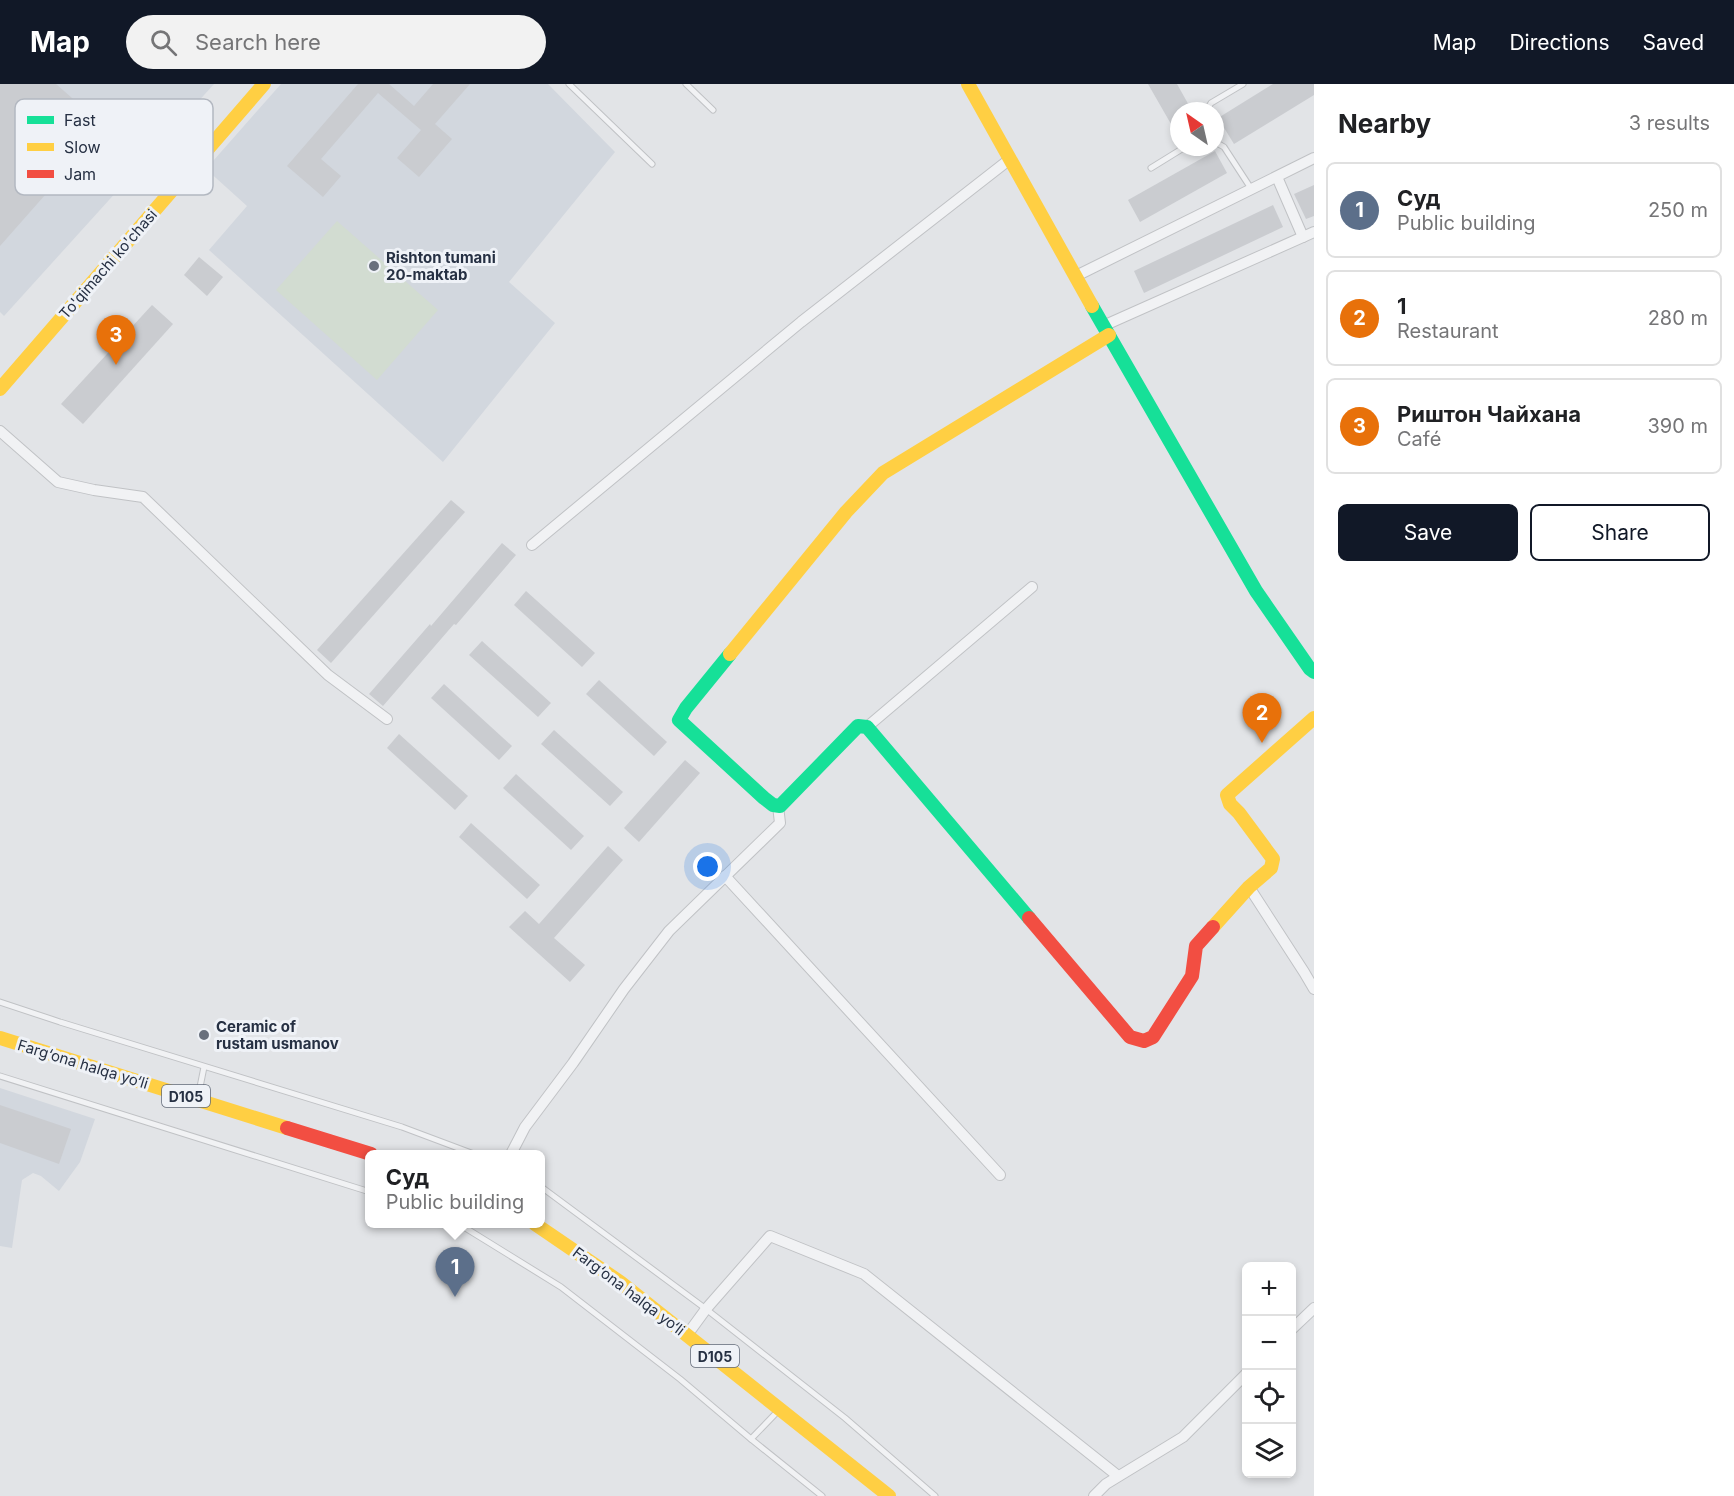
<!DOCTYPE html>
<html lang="en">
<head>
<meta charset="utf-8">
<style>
	:root { --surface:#fff; --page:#f2f2f2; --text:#202124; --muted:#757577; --line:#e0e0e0; --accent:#111827 }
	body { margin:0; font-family:Inter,sans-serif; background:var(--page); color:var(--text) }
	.controls { position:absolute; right:18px; bottom:18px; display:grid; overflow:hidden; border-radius:9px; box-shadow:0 3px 9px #0003 }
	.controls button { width:54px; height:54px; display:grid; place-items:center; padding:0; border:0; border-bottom:2px solid var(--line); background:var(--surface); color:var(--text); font:30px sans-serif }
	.compass { position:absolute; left:1170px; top:18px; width:54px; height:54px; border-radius:50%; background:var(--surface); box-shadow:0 3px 9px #0003; rotate:326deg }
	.you { position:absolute; left:708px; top:783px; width:21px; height:21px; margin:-15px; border:4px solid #fff; border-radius:50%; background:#1a73e8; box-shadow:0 0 0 9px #1a73e833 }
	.badge { display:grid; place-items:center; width:39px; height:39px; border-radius:50%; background:var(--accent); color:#fff; font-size:20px; font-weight:700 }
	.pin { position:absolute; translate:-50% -50px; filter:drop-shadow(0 2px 3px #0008) }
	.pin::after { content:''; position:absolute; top:32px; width:21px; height:18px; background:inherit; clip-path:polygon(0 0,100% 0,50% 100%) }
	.popup { position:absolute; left:365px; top:1066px; width:180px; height:78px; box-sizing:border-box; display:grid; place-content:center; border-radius:9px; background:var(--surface); filter:drop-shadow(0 2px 4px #0005); font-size:20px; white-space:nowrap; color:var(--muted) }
	.popup b { font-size:22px; color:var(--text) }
	.popup::after { content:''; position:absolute; left:50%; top:100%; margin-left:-12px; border:12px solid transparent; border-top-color:var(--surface) }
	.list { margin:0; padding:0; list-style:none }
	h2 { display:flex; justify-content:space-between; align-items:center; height:78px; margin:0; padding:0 24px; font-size:26px }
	h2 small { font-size:20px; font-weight:400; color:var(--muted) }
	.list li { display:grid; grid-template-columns:39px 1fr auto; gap:18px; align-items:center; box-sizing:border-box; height:96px; margin:0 12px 12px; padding:0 12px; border:2px solid var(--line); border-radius:9px }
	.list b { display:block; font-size:22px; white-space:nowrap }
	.list p { margin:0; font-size:20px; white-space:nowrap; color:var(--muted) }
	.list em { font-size:20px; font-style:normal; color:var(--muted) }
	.actions { display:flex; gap:12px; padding:18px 24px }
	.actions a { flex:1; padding:14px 0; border:2px solid var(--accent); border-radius:9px; text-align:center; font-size:21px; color:var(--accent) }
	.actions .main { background:var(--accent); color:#fff }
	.icon { flex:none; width:33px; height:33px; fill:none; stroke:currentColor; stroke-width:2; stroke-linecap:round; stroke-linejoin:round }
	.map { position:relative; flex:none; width:1314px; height:1412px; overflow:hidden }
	header { display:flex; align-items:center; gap:36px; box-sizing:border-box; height:84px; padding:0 30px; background:var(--accent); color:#fff }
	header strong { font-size:28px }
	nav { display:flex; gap:33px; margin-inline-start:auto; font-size:21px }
	.search { width:420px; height:54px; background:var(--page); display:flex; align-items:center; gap:15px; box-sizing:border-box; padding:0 21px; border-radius:33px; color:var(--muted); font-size:22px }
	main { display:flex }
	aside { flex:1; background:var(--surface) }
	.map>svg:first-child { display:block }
</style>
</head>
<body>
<header>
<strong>Map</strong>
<div class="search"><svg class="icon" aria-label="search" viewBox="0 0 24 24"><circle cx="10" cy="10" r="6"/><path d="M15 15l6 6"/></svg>Search here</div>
<nav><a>Map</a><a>Directions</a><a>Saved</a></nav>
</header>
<main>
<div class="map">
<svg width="1314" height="1412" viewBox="0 0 1314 1412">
	<rect width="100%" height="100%" fill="#e2e4e7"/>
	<g fill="#d2d7de">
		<polygon points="0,0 214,0 4,232 0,228"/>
		<polygon points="281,0 548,0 615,68 509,198 555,239 443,378 209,166 247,122 206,85"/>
		<polygon points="0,1004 95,1035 80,1078 59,1107 41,1092 33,1089 22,1096 12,1164 0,1162"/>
	</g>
	<polygon fill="#d2dcd1" points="337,137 438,226 377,296 276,206"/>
	<g fill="#caccd0">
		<polygon points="0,0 56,0 105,43 0,162"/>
		<polygon points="358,0 389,0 414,22 433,0 470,0 435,40 452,55 419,93 397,74 421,46 378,9 321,75 341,92 323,113 287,82"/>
		<polygon points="1148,0 1177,0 1186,16 1192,27 1179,27 1179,54"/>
		<polygon points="1273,0 1314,0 1314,11 1234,60 1218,34"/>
		<polygon points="1215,67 1227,89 1140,138 1128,116"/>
		<polygon points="1314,101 1314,132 1306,135 1294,110"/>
		<polygon points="1273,121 1283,143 1144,209 1134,187"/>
		<polygon points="199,173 223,193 207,212 184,191"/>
		<polygon points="152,221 173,240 83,340 61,320"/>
		<polygon points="451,416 465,428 331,579 317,566"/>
		<polygon points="502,459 516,471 456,541 454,540 383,622 369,610 430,540 431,542"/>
		<polygon points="526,507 595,569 582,583 514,521"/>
		<polygon points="482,557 551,619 538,633 469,571"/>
		<polygon points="599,596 667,658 654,672 586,610"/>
		<polygon points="444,600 512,662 499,676 431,614"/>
		<polygon points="554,646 623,708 610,722 541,660"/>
		<polygon points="399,650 468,712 455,726 387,664"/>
		<polygon points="685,676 700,689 639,758 624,744"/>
		<polygon points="516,690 584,752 571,766 503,704"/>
		<polygon points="471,739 540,801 527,815 459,753"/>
		<polygon points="608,762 623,776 554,854 585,881 570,898 509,843 525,827 539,840"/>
		<polygon points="0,1021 71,1045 59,1080 0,1059"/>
	</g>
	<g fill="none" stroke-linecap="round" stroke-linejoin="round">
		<g stroke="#c0c2c5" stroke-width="7">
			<g id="lane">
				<polyline points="569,0 652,80"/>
				<polyline points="686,0 713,26"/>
				<polyline points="1206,27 1211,19 1243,0"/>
				<polyline points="1215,58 1224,63 1252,106"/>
				<polyline points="1151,84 1185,63"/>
				<polyline points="0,918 60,938 402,1043 474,1070"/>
				<polyline points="0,992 370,1108"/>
				<polyline points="198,1013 204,983"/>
				<polyline points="540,1102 706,1225 845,1334 935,1412"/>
				<polyline points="459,1140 561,1203 680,1295 751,1355 822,1412"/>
				<polyline points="751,1355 779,1326"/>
			</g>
		</g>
		<g stroke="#c0c2c5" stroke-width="12">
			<g id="street">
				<polyline points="1277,93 1303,153"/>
				<polyline points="1076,192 1314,74"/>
				<polyline points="1103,242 1314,148"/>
				<polyline points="0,347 58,398 94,406 143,413 328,591 387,635"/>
				<polyline points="532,461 801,238 1010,75"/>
				<polyline points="867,643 1032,503"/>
				<polyline points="725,792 1000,1091"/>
				<polyline points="1249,803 1304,888 1314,905"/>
				<polyline points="511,1070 525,1043 573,979 624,905 669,847 780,739 778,722"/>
				<polyline points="1292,1245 1314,1224"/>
				<polyline points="687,1251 706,1225 770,1152 864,1190 1118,1392"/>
				<polyline points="1094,1412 1106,1400 1183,1353 1246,1290"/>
			</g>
		</g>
		<use href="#lane" stroke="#f1f2f4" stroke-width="5"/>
		<use href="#street" stroke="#f1f2f4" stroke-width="10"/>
		<g stroke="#16e098" stroke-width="14">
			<polyline points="1092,222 1256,507 1310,585 1314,588"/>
			<polyline points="730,570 686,624 679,636 764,714 773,721 780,722 858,642 867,643 1029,834"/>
		</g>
		<g stroke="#ffcf43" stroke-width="14">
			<polyline points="968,0 1092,222"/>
			<polyline points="0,305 264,0"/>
			<polyline points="730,570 846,428 883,389 1109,251"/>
			<polyline points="1213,843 1249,803 1271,784 1273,775 1239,729 1230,720 1227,711 1314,634"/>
			<polyline points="0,954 287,1044"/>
			<polyline points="535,1140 620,1198 889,1412"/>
		</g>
		<g stroke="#f24e42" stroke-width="14">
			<polyline points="1029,834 1130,953 1144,957 1153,953 1192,892 1196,862 1213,843"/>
			<polyline points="287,1044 371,1070"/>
		</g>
	</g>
	<g fill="#686f7c" stroke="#eff2f7" stroke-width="2">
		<circle cx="374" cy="182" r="6"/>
		<circle cx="204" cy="951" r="6"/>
	</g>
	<g text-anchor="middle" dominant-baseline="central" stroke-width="6" stroke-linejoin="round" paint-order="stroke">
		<g fill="#eff2f7" stroke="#626a79" stroke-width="1.5">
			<rect x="162" y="1001" width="48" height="22" rx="4.5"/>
			<rect x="691" y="1261" width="48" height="22" rx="4.5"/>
		</g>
		<g font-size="14" font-weight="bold" fill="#263043">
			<text x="186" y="1012">D105</text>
			<text x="715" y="1272">D105</text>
		</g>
		<g font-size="15" font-weight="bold" fill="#263043" stroke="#eff2f7" text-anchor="start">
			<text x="386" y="173">Rishton tumani<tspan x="386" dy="17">20-maktab</tspan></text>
			<text x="216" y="942">Ceramic of<tspan x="216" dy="17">rustam usmanov</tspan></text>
		</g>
		<g font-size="15" fill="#263043" stroke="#eff2f7">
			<text transform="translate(108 180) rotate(-49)">To'qimachi ko'chasi</text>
			<text transform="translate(83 980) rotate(17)">Farg‘ona halqa yo‘li</text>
			<text transform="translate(629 1207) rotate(37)">Farg‘ona halqa yo‘li</text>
		</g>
	</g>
	<rect x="15" y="15" width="198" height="96" rx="9" fill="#eff2f7" stroke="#b3b8c1" stroke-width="1.5"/>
	<rect x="27" y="32" width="27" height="8" fill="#16e098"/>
	<rect x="27" y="59" width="27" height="8" fill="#ffcf43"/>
	<rect x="27" y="86" width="27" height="8" fill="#f24e42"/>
	<g font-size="16" fill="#263043">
		<text x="64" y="42">Fast</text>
		<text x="64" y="69">Slow</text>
		<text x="64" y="96">Jam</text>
	</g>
</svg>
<div class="controls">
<button>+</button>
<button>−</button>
<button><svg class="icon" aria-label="locate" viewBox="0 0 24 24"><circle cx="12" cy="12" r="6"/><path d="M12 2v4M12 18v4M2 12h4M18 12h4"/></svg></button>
<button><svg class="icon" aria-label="layers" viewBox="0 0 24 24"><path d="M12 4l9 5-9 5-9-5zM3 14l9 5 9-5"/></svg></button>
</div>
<svg class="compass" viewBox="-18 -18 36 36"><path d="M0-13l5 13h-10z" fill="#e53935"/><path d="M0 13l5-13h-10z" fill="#757577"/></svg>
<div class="you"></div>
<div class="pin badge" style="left:455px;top:1213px;background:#5c6f8a">1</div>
<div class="popup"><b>Суд</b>Public building</div>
<div class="pin badge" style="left:1262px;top:659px;background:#e8710a">2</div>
<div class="pin badge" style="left:116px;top:281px;background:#e8710a">3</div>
</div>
<aside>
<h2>Nearby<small>3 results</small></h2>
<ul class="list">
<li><span class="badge" style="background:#5c6f8a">1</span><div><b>Суд</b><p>Public building</p></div><em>250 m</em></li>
<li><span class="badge" style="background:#e8710a">2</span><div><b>1</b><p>Restaurant</p></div><em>280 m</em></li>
<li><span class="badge" style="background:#e8710a">3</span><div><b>Риштон Чайхана</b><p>Café</p></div><em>390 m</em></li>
</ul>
<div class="actions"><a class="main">Save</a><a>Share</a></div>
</aside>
</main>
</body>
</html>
